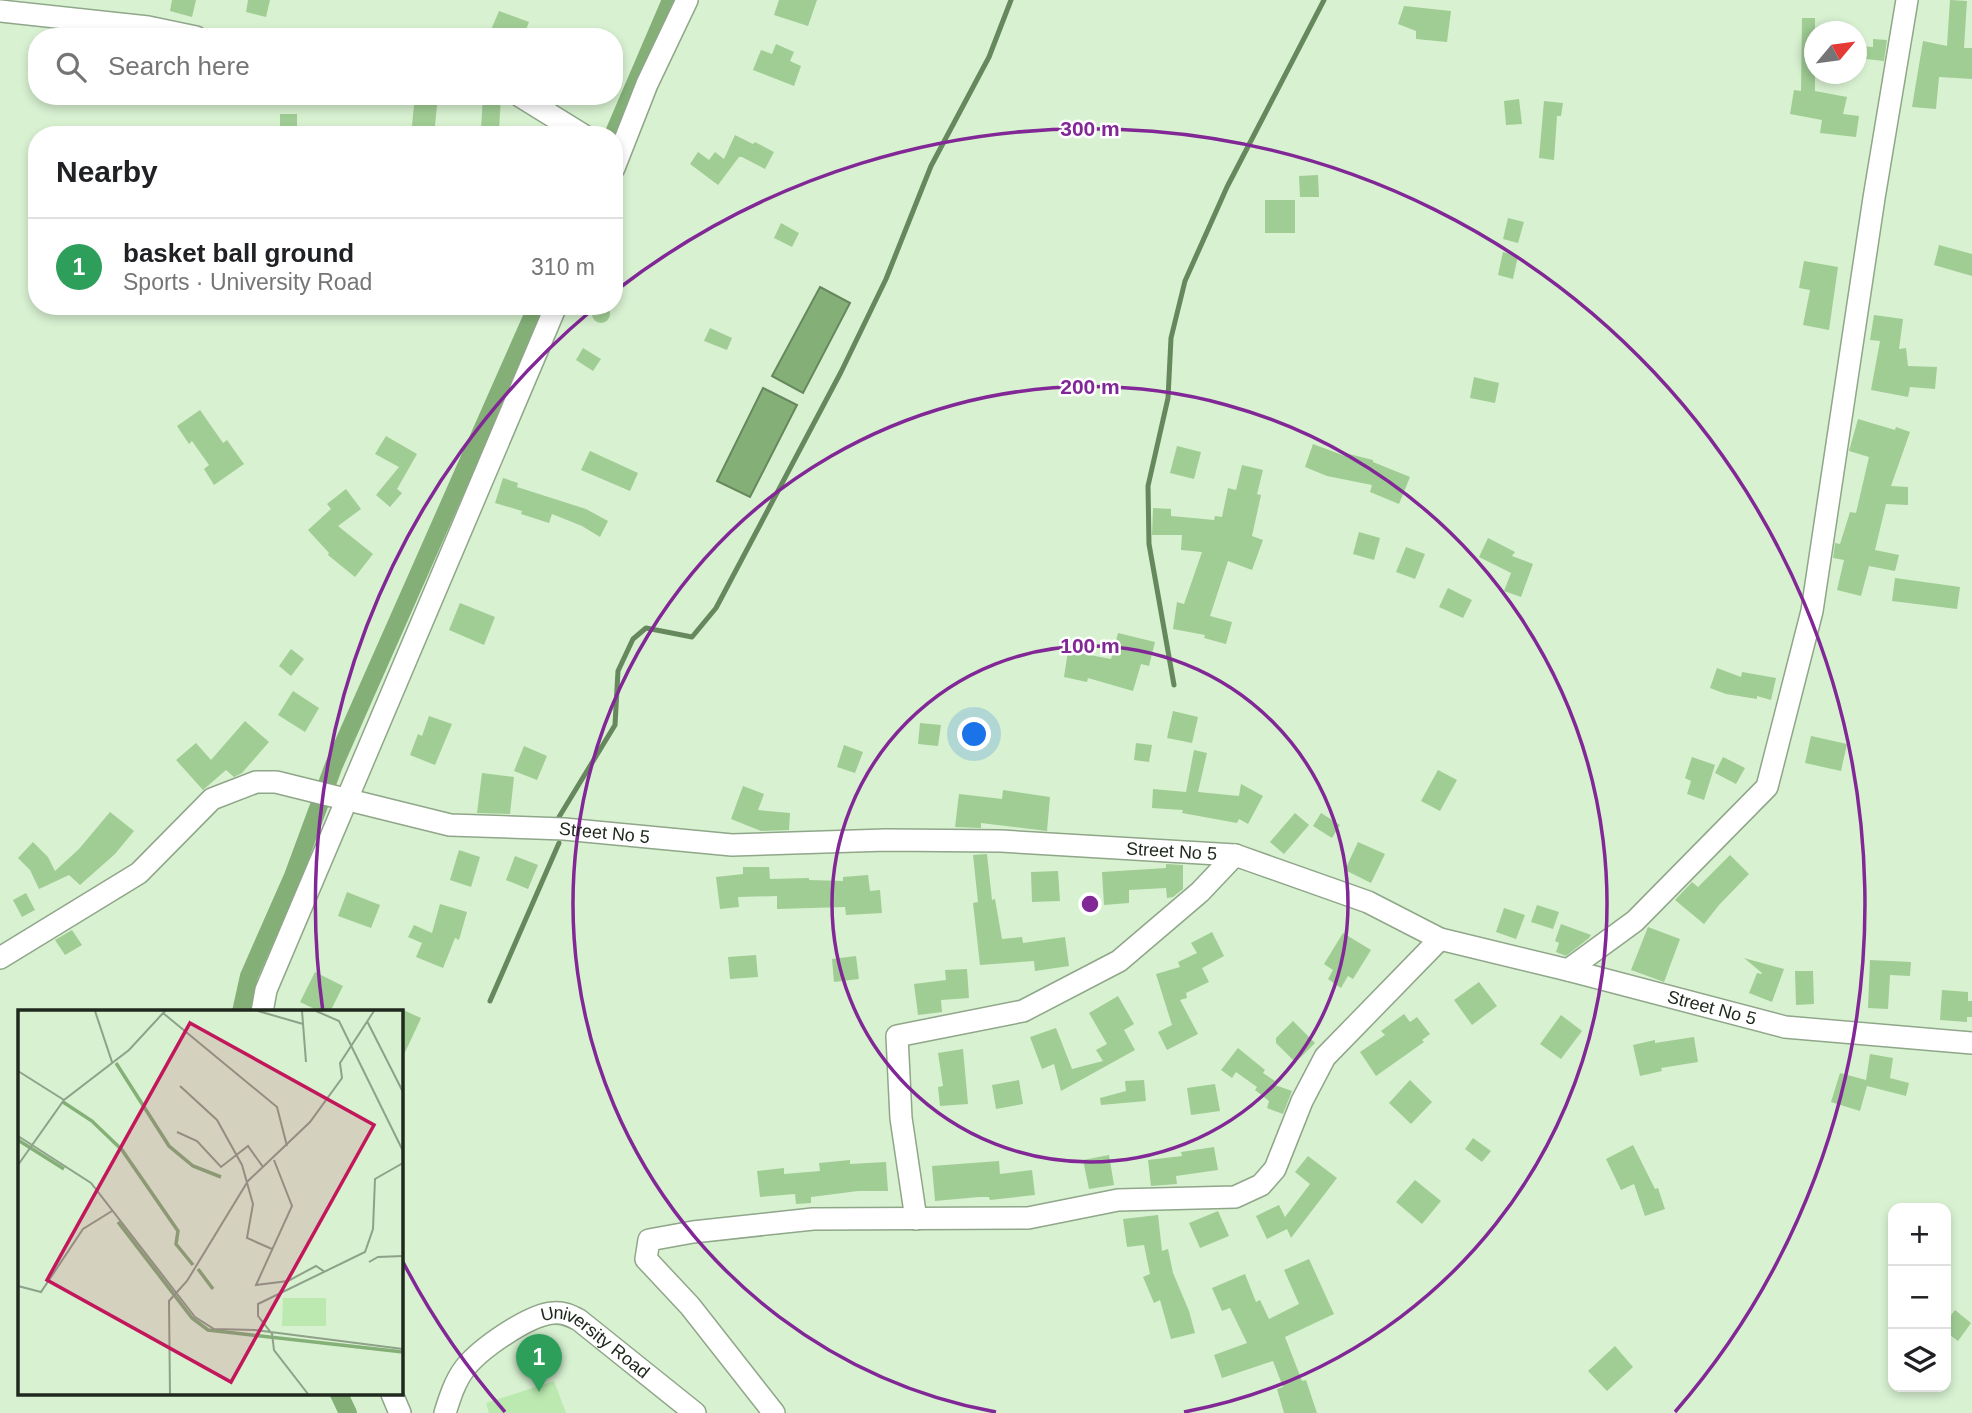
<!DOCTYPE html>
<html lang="en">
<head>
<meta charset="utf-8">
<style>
	:root { --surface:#fff; --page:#f2f2f2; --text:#202124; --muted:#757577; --line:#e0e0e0; --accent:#812896 }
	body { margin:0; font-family:Helvetica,sans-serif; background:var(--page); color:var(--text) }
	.controls { position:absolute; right:21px; bottom:21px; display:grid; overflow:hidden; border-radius:14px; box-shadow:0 4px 10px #0003 }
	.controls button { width:63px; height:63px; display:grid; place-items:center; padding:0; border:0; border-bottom:2px solid var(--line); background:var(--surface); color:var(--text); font:35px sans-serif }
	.compass { position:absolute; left:1804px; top:21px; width:63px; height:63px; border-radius:50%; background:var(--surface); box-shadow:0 4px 10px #0003; rotate:61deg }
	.you { position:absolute; left:975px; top:735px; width:24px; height:24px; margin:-18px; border:5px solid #fff; border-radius:50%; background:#1a73e8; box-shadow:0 0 0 10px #1a73e833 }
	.badge { display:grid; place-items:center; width:46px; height:46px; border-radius:50%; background:var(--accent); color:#fff; font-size:23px; font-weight:700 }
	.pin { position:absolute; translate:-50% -58px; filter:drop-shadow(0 2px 4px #0008) }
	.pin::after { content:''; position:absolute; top:37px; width:24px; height:21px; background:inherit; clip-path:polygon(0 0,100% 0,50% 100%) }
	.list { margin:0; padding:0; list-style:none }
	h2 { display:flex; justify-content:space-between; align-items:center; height:91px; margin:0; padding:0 28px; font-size:30px }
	h2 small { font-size:23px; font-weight:400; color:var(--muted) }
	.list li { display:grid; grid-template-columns:46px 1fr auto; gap:21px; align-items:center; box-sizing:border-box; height:98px; padding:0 28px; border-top:2px solid var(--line) }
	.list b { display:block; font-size:26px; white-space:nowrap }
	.list p { margin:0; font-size:23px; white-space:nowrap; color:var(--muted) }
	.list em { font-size:23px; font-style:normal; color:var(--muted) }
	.icon { flex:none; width:38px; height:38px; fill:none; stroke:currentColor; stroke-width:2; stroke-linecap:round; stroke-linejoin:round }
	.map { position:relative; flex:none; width:1972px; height:1413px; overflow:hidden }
	.search { position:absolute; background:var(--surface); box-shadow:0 4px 10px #0003; left:28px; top:28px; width:595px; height:77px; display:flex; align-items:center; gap:18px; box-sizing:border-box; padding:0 24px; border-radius:28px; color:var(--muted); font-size:26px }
	.panel { position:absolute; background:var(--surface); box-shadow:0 4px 10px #0003; left:28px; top:126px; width:595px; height:189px; border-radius:28px }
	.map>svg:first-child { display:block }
</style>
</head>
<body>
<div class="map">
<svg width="1972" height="1413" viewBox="0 0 1972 1413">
	<rect width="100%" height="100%" fill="#d8f1d1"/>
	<polygon fill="#bbe9af" points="554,1381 566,1413 489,1413 486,1403"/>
	<g fill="#84b078" stroke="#66885d" stroke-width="2">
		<polygon points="820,287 850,303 803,393 772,376"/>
		<polygon points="763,388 797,405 750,497 717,481"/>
	</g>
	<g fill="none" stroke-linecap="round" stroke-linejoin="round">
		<g stroke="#66885d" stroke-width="5">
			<polyline points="1174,685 1149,544 1148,486 1168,398 1171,338 1185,281 1227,187 1324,0"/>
			<polyline points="559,817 615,725 618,671 633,639 646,628 692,637 716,608 841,372 886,279 931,166 989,57 1011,0"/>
			<polyline points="490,1001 559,843"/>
		</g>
		<g stroke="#84b078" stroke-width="18">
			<polyline points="613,135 671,0"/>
			<polyline points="241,1012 249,976 293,876 334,765 537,306"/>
			<polyline points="339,1394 348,1413"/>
		</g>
	</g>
	<g fill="#a0cd94">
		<polygon points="172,0 196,0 192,17 170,11"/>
		<polygon points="248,0 270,0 266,17 246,12"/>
		<polygon points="779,0 817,0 808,26 774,15"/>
		<polygon points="1950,0 1967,1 1964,48 1972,48 1972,79 1939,77 1936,109 1912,107 1923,41 1947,46"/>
		<polygon points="1404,6 1451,11 1447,42 1416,39 1416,31 1398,24"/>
		<polygon points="499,11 529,22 523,37 488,37"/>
		<polygon points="1802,18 1815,18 1815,91 1847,97 1843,114 1859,116 1856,137 1820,133 1822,120 1790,114 1794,90 1801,91"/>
		<polygon points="1873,39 1887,40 1884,61 1857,58 1857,46 1873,47"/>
		<polygon points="776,44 794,52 790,61 801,66 794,86 753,70 761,50 772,54"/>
		<polygon points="415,96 438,96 434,135 411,135"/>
		<polygon points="483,96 501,96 499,130 481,129"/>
		<polygon points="1519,99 1522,124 1506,125 1504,101"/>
		<polygon points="1544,101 1563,103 1561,116 1557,116 1554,160 1539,158"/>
		<rect x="280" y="114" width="17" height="17"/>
		<polygon points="735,135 753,144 755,142 774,152 765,169 742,157 739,157 718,185 690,164 698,152 709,160 715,152 724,159"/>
		<polygon points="1318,175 1319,197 1300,197 1299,176"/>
		<rect x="1265" y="200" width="30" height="33"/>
		<polygon points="1508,218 1524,222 1518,243 1503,239"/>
		<polygon points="781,223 799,233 792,247 774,238"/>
		<polygon points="1939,245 1972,254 1972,276 1934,265"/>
		<polygon points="1503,252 1518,256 1513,279 1498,275"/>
		<polygon points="1804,261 1838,267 1829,330 1803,325 1810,290 1799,288"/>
		<circle cx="601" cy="314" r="9"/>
		<polygon points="1874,315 1903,319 1899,349 1906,348 1908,366 1937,367 1935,389 1910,387 1908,397 1871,390 1880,341 1870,340"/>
		<polygon points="710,328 732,338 727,350 704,341"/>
		<polygon points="583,348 601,359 593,371 576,360"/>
		<polygon points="1474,377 1499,383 1495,403 1470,398"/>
		<polygon points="200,410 223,443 227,440 244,464 214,485 204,469 209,465 192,441 189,444 177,426"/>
		<polygon points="1858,419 1895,430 1896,427 1910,432 1891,486 1908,487 1908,505 1886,504 1875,550 1899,555 1895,571 1869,566 1861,596 1837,590 1844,560 1833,558 1835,543 1840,544 1850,512 1856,513 1869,457 1849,451"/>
		<polygon points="386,436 417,454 397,489 402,493 390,507 376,495 399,467 375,454"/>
		<polygon points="1313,444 1345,456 1345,453 1373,460 1373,462 1410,477 1399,504 1370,492 1372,485 1327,476 1305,467"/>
		<polygon points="1177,446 1201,452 1194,479 1170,473"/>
		<polygon points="590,451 638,473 630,491 581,470"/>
		<polygon points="1242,465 1263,470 1257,494 1261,495 1252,536 1263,540 1252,570 1228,561 1210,616 1232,622 1226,644 1204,638 1205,635 1173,629 1177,602 1184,604 1202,552 1181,550 1182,535 1152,535 1153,508 1171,509 1171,516 1214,520 1215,516 1222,517 1228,488 1236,490"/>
		<polygon points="503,478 518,483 517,487 586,509 608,521 600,537 582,526 552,514 549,523 521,514 522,511 495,503"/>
		<polygon points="346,489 361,509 338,526 373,554 355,577 328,555 329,553 308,530 331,509 327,504"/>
		<polygon points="1359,532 1380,538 1374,560 1353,554"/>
		<polygon points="1488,538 1515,552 1512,556 1533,564 1521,597 1504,591 1511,573 1479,557"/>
		<polygon points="1406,547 1425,554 1415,579 1396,572"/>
		<polygon points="1895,578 1960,587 1957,609 1892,601"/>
		<polygon points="1448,588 1472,600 1463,618 1439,607"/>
		<polygon points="460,603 495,617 484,645 449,630"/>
		<polygon points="1118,633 1155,642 1149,666 1141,664 1133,691 1088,678 1087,682 1064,677 1068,651 1111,659"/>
		<polygon points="291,649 304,659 291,676 279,666"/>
		<polygon points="1717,668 1741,677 1742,672 1776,678 1771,700 1757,696 1757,699 1726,694 1710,688"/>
		<polygon points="293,691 319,708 305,732 278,715"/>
		<polygon points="1173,711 1198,717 1192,743 1167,738"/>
		<polygon points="429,716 452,724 435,765 410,755 418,734 422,736"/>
		<polygon points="245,721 269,742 242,773 234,777 226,770 203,790 176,760 196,743 211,760"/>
		<polygon points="920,723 941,725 938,746 918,744"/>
		<polygon points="1811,736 1847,744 1841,771 1805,763"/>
		<polygon points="1136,743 1152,745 1149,762 1134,760"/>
		<polygon points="844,745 863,752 855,773 837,767"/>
		<polygon points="524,746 547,756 537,780 514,771"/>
		<polygon points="1194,750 1207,753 1198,792 1239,796 1241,784 1263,796 1248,824 1239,819 1237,823 1182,813 1183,810 1152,808 1153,789 1186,792"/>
		<polygon points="1692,757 1715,765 1704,800 1687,794 1691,781 1685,778"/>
		<polygon points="1723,757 1745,768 1736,784 1715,773"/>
		<polygon points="1438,770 1457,780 1440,811 1421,801"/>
		<polygon points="482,773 514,777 510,814 477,813"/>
		<polygon points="743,786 764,794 758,810 790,813 789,830 761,831 731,819"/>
		<polygon points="1003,790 1050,797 1047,831 981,823 981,828 955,827 959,794 1002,799"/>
		<polygon points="110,812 134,831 115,854 80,885 69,875 39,889 30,870 18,858 33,842 48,857 55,871 79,849"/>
		<polygon points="1295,813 1309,825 1284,854 1270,842"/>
		<polygon points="1321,813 1340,825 1332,838 1313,826"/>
		<polygon points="1358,842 1385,854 1371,883 1345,870"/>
		<polygon points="459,850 480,857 471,887 450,880"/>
		<polygon points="987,854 992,900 995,899 1002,939 1022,937 1023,943 1065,937 1069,966 1035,971 1034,961 980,965 973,903 978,902 973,855"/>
		<polygon points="1730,855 1749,874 1719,905 1704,924 1675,900 1692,882 1698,887"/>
		<polygon points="515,856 538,865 528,889 506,880"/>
		<polygon points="1166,864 1183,865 1183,889 1173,897 1167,898 1166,888 1129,890 1129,903 1104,905 1102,872 1166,868"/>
		<polygon points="743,867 769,867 770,879 809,878 809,880 843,881 843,877 868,875 870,891 880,890 882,913 846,915 845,907 777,909 777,896 738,897 739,907 720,909 716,877 743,874"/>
		<polygon points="1058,871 1060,901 1032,902 1031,872"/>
		<polygon points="347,892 380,905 371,928 338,916"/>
		<polygon points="26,893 35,910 22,917 13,900"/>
		<polygon points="440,904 467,912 459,940 455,938 443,968 416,957 422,943 408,937 414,925 432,933"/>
		<polygon points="1537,905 1559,912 1553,929 1531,922"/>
		<polygon points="1504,908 1525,915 1516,939 1496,932"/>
		<polygon points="1561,924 1591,935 1589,938 1566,956 1556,952 1559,943 1555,941"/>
		<polygon points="1648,927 1680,939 1664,982 1631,970"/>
		<polygon points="72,930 82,945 65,955 55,940"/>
		<polygon points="1212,932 1224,956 1202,968 1209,982 1186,993 1187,998 1180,1000 1198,1034 1167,1050 1158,1032 1172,1025 1156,974 1180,967 1178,962 1197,953 1191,943"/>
		<polygon points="1343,933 1371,950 1353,979 1348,976 1341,988 1328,979 1333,970 1324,964"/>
		<polygon points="756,955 758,977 730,979 728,957"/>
		<polygon points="856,956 859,979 834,982 832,959"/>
		<polygon points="1744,958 1784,969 1772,1002 1749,993 1757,973 1761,974 1762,973"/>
		<polygon points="1870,960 1911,962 1910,976 1890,975 1888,1009 1868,1008"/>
		<polygon points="967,969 969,998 941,1000 942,1012 918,1015 914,984 946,980 945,970"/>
		<polygon points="1795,971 1813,971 1814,1004 1796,1005"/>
		<polygon points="315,972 343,986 330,1012 321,1012 300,1002"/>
		<polygon points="1479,982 1497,1006 1472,1025 1454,1000"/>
		<polygon points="1942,990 1968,992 1968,1001 1972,1001 1972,1017 1967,1017 1967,1022 1940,1020"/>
		<polygon points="1118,996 1134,1024 1124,1030 1135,1050 1061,1091 1054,1064 1042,1069 1030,1037 1056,1028 1072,1069 1103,1061 1096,1050 1107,1044 1089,1013"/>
		<polygon points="401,1009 421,1018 401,1061"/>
		<polygon points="1404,1014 1410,1022 1417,1017 1430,1034 1422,1040 1424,1042 1376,1076 1360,1052 1385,1035 1381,1031"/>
		<polygon points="1561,1015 1582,1031 1561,1059 1540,1044"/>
		<polygon points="1293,1021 1315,1043 1298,1060 1293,1060 1276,1043 1276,1038"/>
		<polygon points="1694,1037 1698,1062 1661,1068 1662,1071 1640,1076 1633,1045 1655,1040 1655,1043"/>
		<polygon points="1238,1048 1265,1070 1263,1073 1275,1081 1272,1084 1292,1091 1283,1114 1267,1108 1269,1101 1255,1090 1257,1087 1236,1072 1232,1078 1221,1070"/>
		<polygon points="963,1049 968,1104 940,1106 938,1087 943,1086 938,1053"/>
		<polygon points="1870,1054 1893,1058 1890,1078 1909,1083 1906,1096 1867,1086 1860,1111 1831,1102 1840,1073 1866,1080"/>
		<polygon points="1019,1080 1023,1104 996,1109 992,1085"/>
		<polygon points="1144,1080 1146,1101 1101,1105 1100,1098 1126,1091 1125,1081"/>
		<polygon points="1410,1080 1432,1102 1411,1124 1389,1103"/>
		<polygon points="1215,1084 1220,1111 1191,1115 1187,1088"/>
		<polygon points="1473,1138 1491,1151 1482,1162 1465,1149"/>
		<polygon points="1633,1145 1655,1189 1658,1188 1665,1209 1645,1216 1634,1184 1621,1190 1606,1159"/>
		<polygon points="1214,1147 1218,1170 1176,1176 1177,1184 1151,1186 1148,1160 1182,1156 1181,1152"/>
		<polygon points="1109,1155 1114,1185 1089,1189 1083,1160"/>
		<polygon points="1308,1156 1337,1178 1291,1238 1287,1229 1267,1239 1256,1216 1279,1205 1285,1217 1310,1184 1295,1172"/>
		<polygon points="850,1160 850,1164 886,1162 888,1191 858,1191 811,1197 811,1203 796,1204 795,1194 760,1197 757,1171 784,1168 784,1174 820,1171 819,1163"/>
		<polygon points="999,1161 1000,1174 1032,1170 1035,1195 990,1200 989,1197 979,1197 935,1201 932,1166"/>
		<polygon points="1415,1180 1441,1201 1422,1224 1396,1202"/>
		<polygon points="1218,1211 1229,1236 1200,1248 1189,1223"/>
		<polygon points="1158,1215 1162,1251 1168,1249 1173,1273 1189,1311 1195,1333 1171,1339 1160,1300 1154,1303 1143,1277 1150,1274 1144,1245 1127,1247 1123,1219"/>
		<polygon points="1309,1259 1334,1314 1285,1337 1302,1381 1306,1380 1317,1413 1284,1413 1277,1389 1283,1387 1273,1361 1222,1378 1214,1355 1247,1343 1230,1308 1222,1311 1212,1288 1245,1274 1256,1302 1260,1300 1269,1319 1299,1304 1284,1270"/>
		<polygon points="1955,1310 1971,1323 1958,1341 1946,1332 1946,1322"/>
		<polygon points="1615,1346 1633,1367 1607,1391 1588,1371"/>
	</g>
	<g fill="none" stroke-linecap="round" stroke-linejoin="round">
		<g stroke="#8fa689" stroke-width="24">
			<g id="minor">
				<polyline points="0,11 148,27 196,37"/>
				<polyline points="520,96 583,135"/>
				<polyline points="614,168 647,84 687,0"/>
				<path id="s1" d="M 0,958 L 139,873 L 212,799 L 256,782 L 276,782 L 450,825 L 564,829 L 732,845 L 886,840 L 1001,841 L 1235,855 L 1368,902 L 1440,939 L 1568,970 L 1785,1027 L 1972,1043"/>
				<polyline points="1568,970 1635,921 1767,787 1812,611 1874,198 1907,0"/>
				<polyline points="262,1012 266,990 556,306"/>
				<polyline points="916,1219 901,1118 897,1036 1023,1011 1119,961 1200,892 1235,855"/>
				<polyline points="392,1394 400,1413"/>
				<path id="s2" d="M 445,1413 C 450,1397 455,1381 465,1368 C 480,1349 528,1315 553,1313 C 563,1312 570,1315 579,1320 L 695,1413"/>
				<polyline points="774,1413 690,1306 646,1259 649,1240 693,1232 813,1219 1028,1218 1118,1200 1235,1197 1261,1185 1275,1169 1302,1101 1325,1057 1440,939"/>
			</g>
		</g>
		<use href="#minor" stroke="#fff" stroke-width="21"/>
	</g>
	<g fill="none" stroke="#812896" stroke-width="3.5">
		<circle cx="1090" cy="904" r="258"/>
		<path d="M996 1412A517 517 0 1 1 1184 1412"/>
		<path d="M505 1412A775 775 0 0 1 403 1262M323 1012A775 775 0 0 1 592 310M618 289A775 775 0 0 1 1675 1412"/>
	</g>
	<g text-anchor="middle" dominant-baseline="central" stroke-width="5" stroke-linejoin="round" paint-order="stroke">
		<g font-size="18" fill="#20291e" stroke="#fff">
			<text stroke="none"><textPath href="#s1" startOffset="668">Street No 5</textPath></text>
			<text stroke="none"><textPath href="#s1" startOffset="1236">Street No 5</textPath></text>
			<text stroke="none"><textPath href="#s1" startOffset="1802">Street No 5</textPath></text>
			<text stroke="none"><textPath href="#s2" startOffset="206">University Road</textPath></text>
		</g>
	</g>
	<g transform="translate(18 1010)">
		<rect width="385" height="385" fill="#d8f1d1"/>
		<path d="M 265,288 L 308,288 L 308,316 L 264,316 Z" fill="#bbe9af"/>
		<path fill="none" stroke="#84b078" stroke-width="3.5" d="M 98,53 L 151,136 L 175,156 L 203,167M 45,92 L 74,111 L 104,140 L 160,221 L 158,234 L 175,255M 0,130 L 46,159M 100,212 L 174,308 L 190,320 L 385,342M 180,259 L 195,279"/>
		<path fill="none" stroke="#8ea189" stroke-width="2" d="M 77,1 L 94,52M 240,1 L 285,14M 284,1 L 288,52M 298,1 L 321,11 L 385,141M 145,3 L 259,97 L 269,136M 349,11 L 385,82M 0,61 L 46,90M 162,76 L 199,110 L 224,155 L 235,194 L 229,228 L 254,239M 159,122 L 179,131 L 203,157 L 230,136 L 245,157M 0,126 L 73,173 L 177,307 L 196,319 L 237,320 L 385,339M 256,150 L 274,196 L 238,275 L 270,271 L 298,256 L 307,262M 0,155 L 46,90 L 111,40 L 147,1M 351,252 L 360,247 L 385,246M 0,276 L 23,282 L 65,219 L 94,201M 152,384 L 151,291 L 169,271 L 230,171 L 292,112 L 324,68 L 322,53 L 356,1M 290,384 L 256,340 L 254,324 L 240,306 L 240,294 L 347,242 L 355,219 L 357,169 L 385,153"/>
		<path fill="#c2185b" fill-opacity="0.15" stroke="#c2185b" stroke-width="3.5" d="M 172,13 L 356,115 L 213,372 L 29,270 Z"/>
		<rect width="385" height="385" fill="none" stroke="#20291e" stroke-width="3.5"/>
	</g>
	<circle cx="1090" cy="904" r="10" fill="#812896" stroke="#fff" stroke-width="3.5"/>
	<g font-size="21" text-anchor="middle" font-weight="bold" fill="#812896" stroke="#fff" stroke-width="5" stroke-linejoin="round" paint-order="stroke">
		<text x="1090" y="136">300 m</text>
		<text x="1090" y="394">200 m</text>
		<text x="1090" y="653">100 m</text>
	</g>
</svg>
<div class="controls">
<button>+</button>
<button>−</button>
<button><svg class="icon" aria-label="layers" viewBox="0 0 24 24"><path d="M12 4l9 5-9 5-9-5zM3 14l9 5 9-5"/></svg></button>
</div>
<svg class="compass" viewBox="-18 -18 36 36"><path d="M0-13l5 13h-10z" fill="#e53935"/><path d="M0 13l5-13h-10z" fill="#757577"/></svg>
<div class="you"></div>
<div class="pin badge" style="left:539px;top:1392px;background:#2e9e5b">1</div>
<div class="search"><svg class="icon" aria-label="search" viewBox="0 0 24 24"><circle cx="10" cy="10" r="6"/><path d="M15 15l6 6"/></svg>Search here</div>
<section class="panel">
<h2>Nearby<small></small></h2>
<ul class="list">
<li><span class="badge" style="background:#2e9e5b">1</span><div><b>basket ball ground</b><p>Sports · University Road</p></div><em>310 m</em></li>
</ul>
</section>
</div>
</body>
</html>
